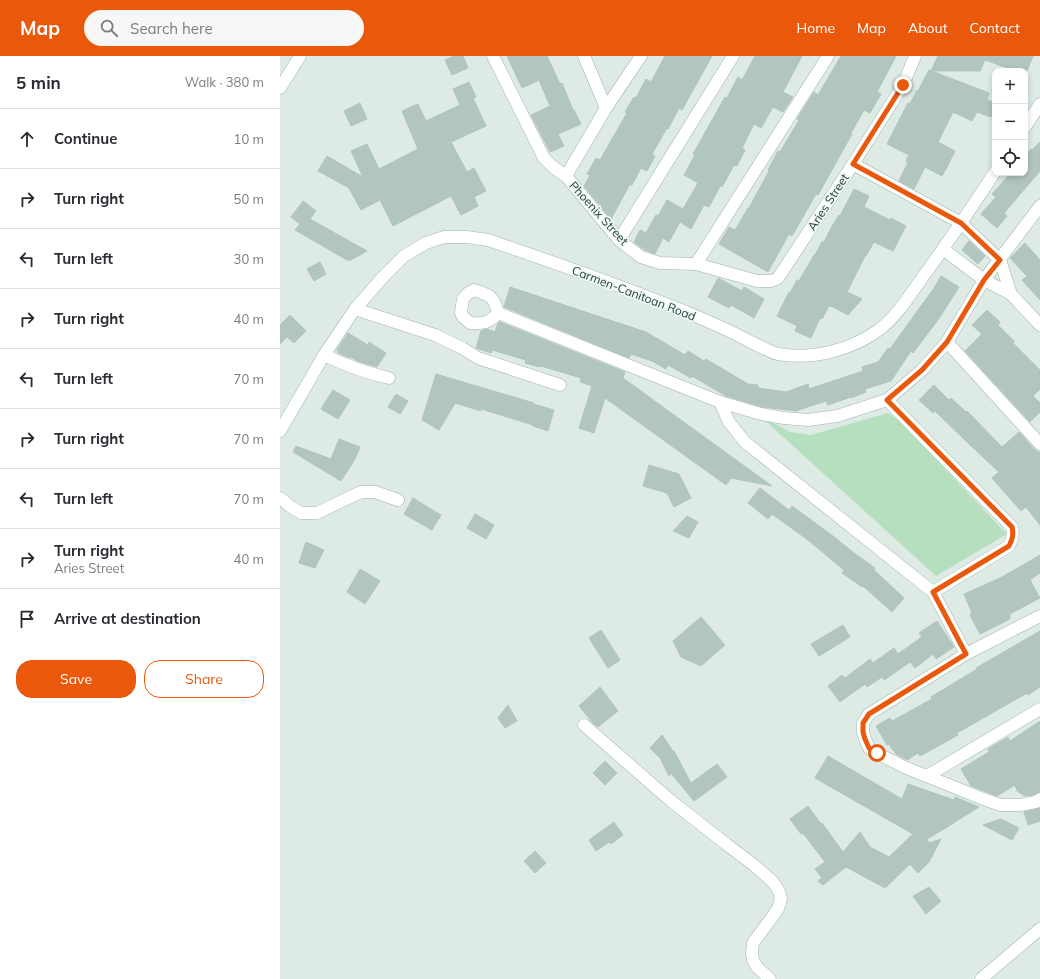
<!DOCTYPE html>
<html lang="en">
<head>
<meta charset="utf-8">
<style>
	:root { --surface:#fff; --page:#f7f7f7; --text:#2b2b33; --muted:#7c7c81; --line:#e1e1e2; --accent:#ea580c }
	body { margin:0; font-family:Mulish,sans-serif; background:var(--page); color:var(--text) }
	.controls { position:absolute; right:12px; top:12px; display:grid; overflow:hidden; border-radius:8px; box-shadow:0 2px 6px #0003 }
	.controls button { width:36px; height:36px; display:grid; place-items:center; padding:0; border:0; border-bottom:1px solid var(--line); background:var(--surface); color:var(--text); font:20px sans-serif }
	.stop { position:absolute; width:12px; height:12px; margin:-9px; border:3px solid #ea580c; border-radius:50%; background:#fff }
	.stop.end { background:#ea580c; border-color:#fff; box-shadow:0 1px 4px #0008 }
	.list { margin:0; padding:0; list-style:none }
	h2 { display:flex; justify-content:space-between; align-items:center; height:52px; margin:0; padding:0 16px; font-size:17px }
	h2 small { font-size:13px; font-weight:400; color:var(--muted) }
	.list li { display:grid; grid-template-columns:26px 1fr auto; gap:12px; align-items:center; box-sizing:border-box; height:60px; padding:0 16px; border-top:1px solid var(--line) }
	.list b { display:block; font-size:15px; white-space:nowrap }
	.list p { margin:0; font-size:13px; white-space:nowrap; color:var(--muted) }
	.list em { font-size:13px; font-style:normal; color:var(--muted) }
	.actions { display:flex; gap:8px; padding:12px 16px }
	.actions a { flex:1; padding:9px 0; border:1px solid var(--accent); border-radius:16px; text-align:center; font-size:14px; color:var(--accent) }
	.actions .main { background:var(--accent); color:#fff }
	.icon { flex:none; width:22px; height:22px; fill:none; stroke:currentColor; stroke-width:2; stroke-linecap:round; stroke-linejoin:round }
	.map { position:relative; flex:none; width:760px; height:923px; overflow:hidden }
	header { display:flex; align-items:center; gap:24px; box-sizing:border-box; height:56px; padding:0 20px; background:var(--accent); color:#fff }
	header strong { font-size:19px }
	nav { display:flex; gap:22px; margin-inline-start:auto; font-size:14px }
	.search { width:280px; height:36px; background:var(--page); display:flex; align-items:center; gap:10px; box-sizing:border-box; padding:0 14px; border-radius:22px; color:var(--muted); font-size:15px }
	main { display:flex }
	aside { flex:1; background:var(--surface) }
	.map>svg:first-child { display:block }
</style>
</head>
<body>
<header>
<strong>Map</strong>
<div class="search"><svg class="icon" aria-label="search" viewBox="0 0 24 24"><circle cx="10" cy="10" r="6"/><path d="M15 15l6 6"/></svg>Search here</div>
<nav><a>Home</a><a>Map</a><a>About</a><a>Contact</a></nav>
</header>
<main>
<aside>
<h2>5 min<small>Walk · 380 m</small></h2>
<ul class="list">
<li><svg class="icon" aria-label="ahead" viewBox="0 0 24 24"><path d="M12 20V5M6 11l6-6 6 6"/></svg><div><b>Continue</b></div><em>10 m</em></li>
<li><svg class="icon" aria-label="right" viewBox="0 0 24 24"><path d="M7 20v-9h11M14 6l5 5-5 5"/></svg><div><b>Turn right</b></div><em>50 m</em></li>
<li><svg class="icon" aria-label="left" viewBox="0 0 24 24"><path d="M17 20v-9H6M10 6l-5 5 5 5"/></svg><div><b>Turn left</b></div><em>30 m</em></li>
<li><svg class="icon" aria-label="right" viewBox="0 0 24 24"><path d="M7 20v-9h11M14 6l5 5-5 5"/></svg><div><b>Turn right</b></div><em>40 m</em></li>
<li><svg class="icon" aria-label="left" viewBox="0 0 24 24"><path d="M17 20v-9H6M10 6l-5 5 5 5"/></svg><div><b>Turn left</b></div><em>70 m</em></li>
<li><svg class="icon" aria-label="right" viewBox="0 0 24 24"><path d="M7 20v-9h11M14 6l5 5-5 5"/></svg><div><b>Turn right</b></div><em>70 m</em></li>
<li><svg class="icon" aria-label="left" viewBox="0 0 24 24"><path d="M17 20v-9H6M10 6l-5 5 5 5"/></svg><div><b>Turn left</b></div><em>70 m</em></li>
<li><svg class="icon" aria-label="right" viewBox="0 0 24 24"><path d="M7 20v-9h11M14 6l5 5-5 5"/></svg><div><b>Turn right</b><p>Aries Street</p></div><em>40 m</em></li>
<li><svg class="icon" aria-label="arrive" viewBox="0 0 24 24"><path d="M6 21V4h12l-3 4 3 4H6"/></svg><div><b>Arrive at destination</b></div></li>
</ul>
<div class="actions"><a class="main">Save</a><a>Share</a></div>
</aside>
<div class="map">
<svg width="760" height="923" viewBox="0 0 760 923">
	<rect width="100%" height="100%" fill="#deebe5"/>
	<polygon fill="#b5dfbe" points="608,357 617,363 727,478 656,520 479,359 510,376 531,379"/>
	<g fill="#b3c6be" stroke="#b0c5bc">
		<polygon points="174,0 183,0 188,12 172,19 165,4"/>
		<polygon points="227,0 267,0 280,28 282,27 293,54 294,54 301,68 278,78 284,90 270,96 251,59 270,50 259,24 242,32"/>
		<polygon points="385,0 432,0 402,54 399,52 388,73 387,72 372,98 375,100 367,115 361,112 352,129 350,128 331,163 321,151 322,150 318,147 304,130 310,119 307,118 316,102 320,104 347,57 345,56 354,41 356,42 366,23 371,26"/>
		<polygon points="475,0 522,0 503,36 513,41 503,56 493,51 481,72 474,68 462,92 465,94 457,110 454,109 442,131 440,130 429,151 424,149 411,173 400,166 389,186 383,182 375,198 365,194 354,186 360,174 366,177 376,159 378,160 387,144 403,153 418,127 404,119 415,99 413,98 445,41 447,42 458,21 462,24"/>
		<polygon points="561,0 616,0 597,36 601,38 590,57 584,54 571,77 572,78 538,139 536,138 512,180 509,178 488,216 439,188 449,171 455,174 468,152 469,152 489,115 488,114 498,95 500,96 519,64 517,63 534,36 538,39"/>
		<polygon points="658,0 753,0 747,15 736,15 705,4 700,15 651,15"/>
		<polygon points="649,14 709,37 707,44 715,47 715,49 711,61 697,56 692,65 673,56 658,86 675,95 666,113 662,120 645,111 634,133 619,125 628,106 626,105 629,99 607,88 628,47 630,48 637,34 638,35"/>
		<polygon points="189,26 196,41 193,42 206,70 171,86 187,116 194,112 206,135 194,141 198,150 181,159 171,140 113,170 100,144 81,154 69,132 38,115 47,100 83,121 71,95 87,88 99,113 138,93 122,55 138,48 146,65 180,49 173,33"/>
		<polygon points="80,47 87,63 71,70 64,55"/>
		<polygon points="760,86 760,115 724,157 727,160 717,172 701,158 716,141 712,138 731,117 745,117 745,100 751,93 752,94"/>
		<polygon points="574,133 589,140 584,151 610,164 611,162 626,170 613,195 594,186 586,200 585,200 567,236 582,243 568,259 551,250 551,251 549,250 542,263 540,262 531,282 515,275 517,270 497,260 509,236 510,237 517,224 519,225 534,199 535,199 542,186 544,186 551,172 559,159 560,160"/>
		<polygon points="23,145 36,155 30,163 87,195 71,204 67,204 15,174 20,168 11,161"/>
		<polygon points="689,185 705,200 698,208 682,194"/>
		<polygon points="745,187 760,204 760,244 742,224 747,220 730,202"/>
		<polygon points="40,206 46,218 34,225 27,213"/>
		<polygon points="661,220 679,231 660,261 633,297 631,295 611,325 585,333 586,336 571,342 571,341 548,349 546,345 516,355 483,351 446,340 412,320 411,322 388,309 386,313 372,305 351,298 349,302 224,251 224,250 230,231 366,276 405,299 408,295 424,305 426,303 468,328 478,329 478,332 506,336 528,328 529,333 583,315 582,311 598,306 608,292 610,293 638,254 653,234"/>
		<polygon points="438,222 462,235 464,231 484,243 474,262 451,249 449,252 428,241"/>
		<polygon points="707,254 720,266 718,269 734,285 733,287 760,314 760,333 753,340 760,347 760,356 750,366 685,295 702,278 692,269"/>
		<polygon points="10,259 26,275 14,287 7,281 0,288 0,269"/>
		<polygon points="220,266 345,316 343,322 492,430 451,422 446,429 325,342 314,377 299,372 312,330 300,326 301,322 261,310 260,311 245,307 246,304 212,294 211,297 196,292 201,275 207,273 215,276 218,267"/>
		<polygon points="68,277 88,289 89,286 106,297 97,311 77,305 71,301 70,302 58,297 57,294"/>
		<polygon points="156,318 254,347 253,348 274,354 268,375 253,370 253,369 201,353 201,355 175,347 159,374 142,364"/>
		<polygon points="654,329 669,344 671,342 686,356 687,355 722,391 739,376 754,393 760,397 760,469 746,451 741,455 712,422 719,416 688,387 655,355 653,357 639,344"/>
		<polygon points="53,334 70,344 58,363 41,353"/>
		<polygon points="116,338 128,345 120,358 108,351"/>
		<polygon points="59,383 80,391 75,403 61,425 13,396 16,390 51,403"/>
		<polygon points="369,409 399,418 411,442 394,451 387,437 363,430"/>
		<polygon points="480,432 509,454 512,450 553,480 574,497 595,512 594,514 624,542 612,556 583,530 582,531 562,517 564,514 528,484 492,458 488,463 468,447"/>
		<polygon points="133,442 161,459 152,474 124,458"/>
		<polygon points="195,458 214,469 206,483 187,472"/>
		<polygon points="407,460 418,466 409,482 393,475"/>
		<polygon points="26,486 44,494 35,512 19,507"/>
		<polygon points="760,499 760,517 750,524 760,542 730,558 730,563 700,578 690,559 692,557 684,538 720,522 743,509"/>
		<polygon points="80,513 100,525 85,548 67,536"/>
		<polygon points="421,561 445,589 421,610 401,601 393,585"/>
		<polygon points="657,565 674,591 656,603 653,598 635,612 630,606 604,624 602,621 587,631 585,628 560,646 548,630 562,619 565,622 590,603 593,607 614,592 618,598 642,581 639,577"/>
		<polygon points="563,569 570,581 539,600 531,588"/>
		<polygon points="321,574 340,604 328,612 309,582"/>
		<polygon points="760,575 760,631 748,639 747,637 677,677 678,679 640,700 638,697 627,704 616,698 609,688 607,689 596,670 610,662 612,665 652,643 651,641 697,613 696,612"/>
		<polygon points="320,631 338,655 318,671 313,667 299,650"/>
		<polygon points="228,649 237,665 225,672 218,662"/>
		<polygon points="760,665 760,736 753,739 745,740 737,735 735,729 717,740 691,730 681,713 709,696 708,693 728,681 730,685"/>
		<polygon points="382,679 393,695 394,695 411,727 437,708 447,721 414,745 391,717 389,720 380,702 370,692"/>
		<polygon points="548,700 622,743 628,728 674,744 675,741 699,751 670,769 669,769 669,770 647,783 649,787 661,783 649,806 638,817 630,808 605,832 566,811 543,829 538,825 542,822 535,813 545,806 523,777 521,778 510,763 528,750 541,768 542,767 563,796 580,776 590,791 609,801 633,778 535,722"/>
		<polygon points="325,705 337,717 325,729 313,717"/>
		<polygon points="760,752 760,765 748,769 744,756"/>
		<polygon points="721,763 739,772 732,784 703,769"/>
		<polygon points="334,766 343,779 331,788 329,786 316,795 309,784"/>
		<polygon points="255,795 266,807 255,817 244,805"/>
		<polygon points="649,831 661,845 646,858 633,840"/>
	</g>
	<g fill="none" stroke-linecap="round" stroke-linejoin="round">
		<g stroke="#a1b3ac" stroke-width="13">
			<g id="street">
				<polyline points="213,0 264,102 273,111 286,120 339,184 361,201 380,207 416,208 477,225 491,225 498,222 573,108 623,29 635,0"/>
				<polyline points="304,0 326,52"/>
				<polyline points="573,108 681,167 720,204 731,238"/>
				<polyline points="286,120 326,52 361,0"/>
				<polyline points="339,184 453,0"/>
				<polyline points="663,193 704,224 731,238 760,269"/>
				<polyline points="416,208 548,0"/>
				<path d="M 194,234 C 210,239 214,240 218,257 C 209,267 204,268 190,267 L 183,261 L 181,257 L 182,249 L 183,243 L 187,238 Z"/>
				<polyline points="75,253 155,279 182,292 198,302 280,329"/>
				<polyline points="218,257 440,346 481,358 504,362 528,364 557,360 607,344 642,314 667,286 704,224 760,150"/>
				<polyline points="667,286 760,388"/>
				<path d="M 44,299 C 65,309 86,317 109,322"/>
				<path d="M 440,346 L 449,366 L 465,386 L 653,536 L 729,490 C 732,484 734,479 732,471 L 607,344"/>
				<polyline points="0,442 11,451 21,457 37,457 81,436 95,436 118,444"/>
				<polyline points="653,536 686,598"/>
				<polyline points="760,560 686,598 589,658 583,667 583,676 585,683 589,692 597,697 624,711 706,744 721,749 740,749 756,746 760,743"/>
				<polyline points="304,669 390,744 446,788 474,809 493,826 499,835 501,843 498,853 473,887 472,897 473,904 477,911 490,923"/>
				<polyline points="647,720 760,653"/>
				<polyline points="701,923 760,873"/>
			</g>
		</g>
		<g stroke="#9cb8ad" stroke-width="13">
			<g id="secondary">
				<polyline points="0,32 20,0"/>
				<polyline points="745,71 760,48"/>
				<path d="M 0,375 L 44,299 L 75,253 L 103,221 L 124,200 L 146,187 L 164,181 L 187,181 L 208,184 C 276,207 344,231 411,258 C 430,266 449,274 467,284 C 475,288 490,296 498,298 C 533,304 572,294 600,273 C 619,258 631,237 645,218 C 669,185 692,151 715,116"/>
			</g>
		</g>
		<use href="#street" stroke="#fff" stroke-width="12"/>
		<use href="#secondary" stroke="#fff" stroke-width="12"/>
	</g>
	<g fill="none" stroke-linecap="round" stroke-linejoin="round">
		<path stroke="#ea580c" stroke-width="5" d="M 597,697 L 589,692 L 585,683 L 583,676 L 583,667 L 589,658 L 686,598 L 653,536 L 729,490 C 732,484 734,479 732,471 L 607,344 L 642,314 L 667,286 L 704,224 L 720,204 L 681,167 L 573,108 L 623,29"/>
	</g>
	<g text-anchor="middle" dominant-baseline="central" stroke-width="3.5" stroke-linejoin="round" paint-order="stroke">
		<g font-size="12" fill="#1e3d33" stroke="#eff8f3">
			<text transform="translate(548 146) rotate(-57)">Aries Street</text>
			<text transform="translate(319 157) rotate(48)">Phoenix Street</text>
			<text transform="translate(354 237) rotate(21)">Carmen-Canitoan Road</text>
		</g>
	</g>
</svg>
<div class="controls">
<button>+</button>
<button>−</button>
<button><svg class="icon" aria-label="locate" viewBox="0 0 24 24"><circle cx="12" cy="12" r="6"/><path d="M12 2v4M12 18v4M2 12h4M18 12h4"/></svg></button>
</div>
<div class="stop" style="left:597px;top:697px"></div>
<div class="stop end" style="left:623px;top:29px"></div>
</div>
</main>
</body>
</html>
